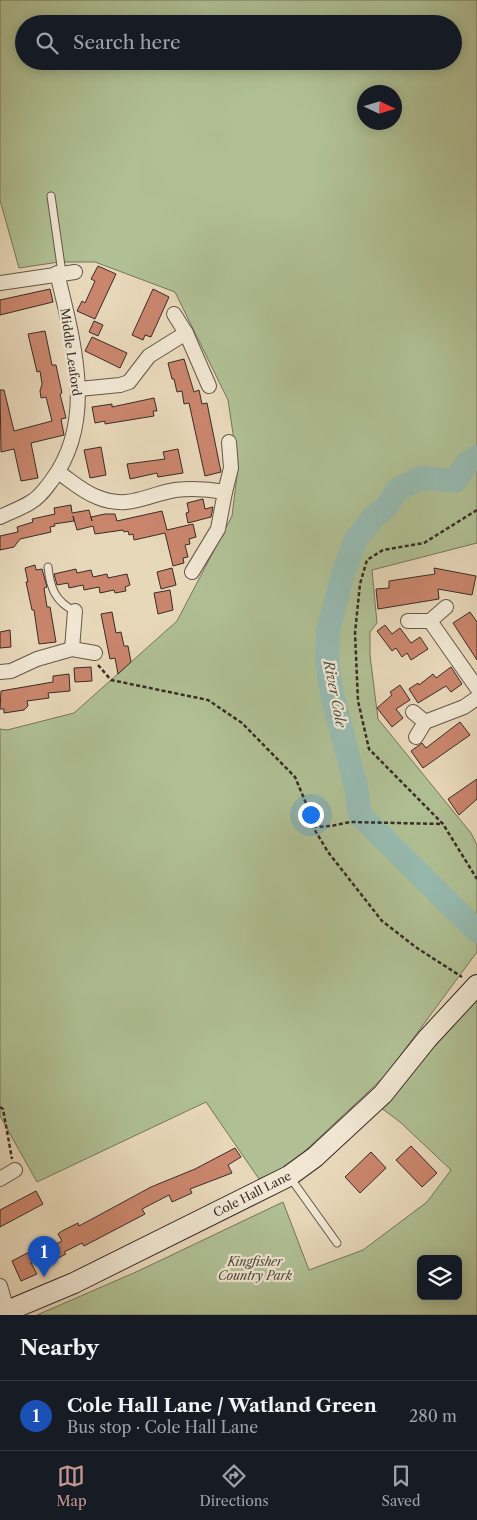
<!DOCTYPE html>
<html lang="en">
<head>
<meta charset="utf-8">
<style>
	:root { --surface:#171b24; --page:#20242c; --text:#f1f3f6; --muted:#9ea1a6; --line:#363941; --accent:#c59692 }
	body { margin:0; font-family:"Libre Caslon Text",serif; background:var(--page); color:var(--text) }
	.controls { position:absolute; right:15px; bottom:15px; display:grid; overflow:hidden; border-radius:8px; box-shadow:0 2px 12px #0003 }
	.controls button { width:45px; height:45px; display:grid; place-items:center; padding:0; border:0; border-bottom:1px solid var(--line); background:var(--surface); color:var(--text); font:25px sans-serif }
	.compass { position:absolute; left:357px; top:85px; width:45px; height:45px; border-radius:50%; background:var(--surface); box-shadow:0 2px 12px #0003; rotate:94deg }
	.you { position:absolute; left:310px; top:814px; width:18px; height:18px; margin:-12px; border:4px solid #fff; border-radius:50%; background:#1a73e8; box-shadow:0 0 0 8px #1a73e833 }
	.badge { display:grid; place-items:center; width:32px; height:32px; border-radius:50%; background:var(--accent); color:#fff; font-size:16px; font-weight:700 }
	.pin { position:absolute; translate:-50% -41px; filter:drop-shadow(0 1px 2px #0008) }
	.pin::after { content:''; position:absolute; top:26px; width:18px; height:15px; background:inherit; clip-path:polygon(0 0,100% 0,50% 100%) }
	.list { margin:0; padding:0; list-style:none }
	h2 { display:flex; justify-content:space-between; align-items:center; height:65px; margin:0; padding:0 20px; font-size:21px }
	h2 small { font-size:16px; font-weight:400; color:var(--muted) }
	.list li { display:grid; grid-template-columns:32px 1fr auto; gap:15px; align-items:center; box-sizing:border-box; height:70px; padding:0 20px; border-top:1px solid var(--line) }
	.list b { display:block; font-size:19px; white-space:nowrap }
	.list p { margin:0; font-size:16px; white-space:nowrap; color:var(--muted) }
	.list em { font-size:16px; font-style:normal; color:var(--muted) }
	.icon { flex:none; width:28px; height:28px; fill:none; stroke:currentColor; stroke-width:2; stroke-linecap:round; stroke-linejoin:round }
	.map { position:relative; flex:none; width:477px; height:1315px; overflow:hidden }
	.search { position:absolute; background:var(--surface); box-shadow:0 2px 12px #0003; left:15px; right:15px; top:15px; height:55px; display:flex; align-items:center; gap:12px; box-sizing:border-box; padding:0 18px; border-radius:28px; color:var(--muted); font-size:19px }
	.sheet { height:135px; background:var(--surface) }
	nav { display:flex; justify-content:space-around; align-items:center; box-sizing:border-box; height:70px; border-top:1px solid var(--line); background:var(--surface); font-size:14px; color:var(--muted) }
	nav a { display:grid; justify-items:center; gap:2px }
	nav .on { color:var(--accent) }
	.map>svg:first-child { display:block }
</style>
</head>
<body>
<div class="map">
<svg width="477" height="1315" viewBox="0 0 477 1315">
	<rect width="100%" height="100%" fill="#e8d8ba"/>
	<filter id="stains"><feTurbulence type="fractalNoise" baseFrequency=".004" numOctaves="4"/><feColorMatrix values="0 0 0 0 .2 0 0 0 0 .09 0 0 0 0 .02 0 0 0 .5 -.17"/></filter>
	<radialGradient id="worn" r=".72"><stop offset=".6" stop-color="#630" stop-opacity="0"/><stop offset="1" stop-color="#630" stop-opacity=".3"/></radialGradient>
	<g fill="#b0c094" stroke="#74765e" fill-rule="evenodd">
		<path d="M 0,0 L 477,0 L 477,543 L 372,570 L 377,623 L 370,632 L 370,655 L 378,719 L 471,833 L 477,845 L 477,952 L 386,1075 L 290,1165 L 259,1179 L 206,1102 L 37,1182 L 0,1116 L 0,729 L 7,730 L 74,713 L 177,621 L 232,516 L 238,467 L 228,400 L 175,292 L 95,262 L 59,262 L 19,268 L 0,200 ZM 24,24 L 453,24 L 453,61 L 24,61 ZM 364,92 L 394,92 L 394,122 L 364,122 Z"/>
		<path d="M 477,995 L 477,1315 L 37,1315 L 136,1272 L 283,1202 L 309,1270 L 363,1250 L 427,1202 L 451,1170 L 400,1122 L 380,1107 ZM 421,1259 L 458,1259 L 458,1296 L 421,1296 Z"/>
	</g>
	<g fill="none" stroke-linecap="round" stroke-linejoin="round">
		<polyline stroke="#97bab0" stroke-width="24" points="477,457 467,463 455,481 421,478 397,490 387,506 373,518 355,541 342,577 328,631 327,662 332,694 356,787 360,815 477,931"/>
	</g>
	<g fill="#ca866d" stroke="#392c27">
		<polygon points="98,266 116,274 95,319 77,311 82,301 85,303 95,281 91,279"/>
		<polygon points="50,289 53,302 0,315 0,300"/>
		<polygon points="153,289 169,297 151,337 145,335 143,340 132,335"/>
		<polygon points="94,321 103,325 98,336 89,332"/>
		<polygon points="45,331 52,365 56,365 62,393 60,394 66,418 61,419 64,435 31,443 38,478 21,481 14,449 1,452 0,390 4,390 14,431 52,421 46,397 41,398 40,391 42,384 40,371 37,372 28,334"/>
		<polygon points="92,337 127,353 120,368 85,351"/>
		<polygon points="184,359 194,392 199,390 202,404 207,403 221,472 205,476 189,403 184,404 182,391 177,392 174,379 172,379 168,363"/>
		<polygon points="154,398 157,411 153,411 154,416 105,424 105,421 95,423 92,407 112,404 112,407"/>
		<polygon points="101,447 106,475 90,478 84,450"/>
		<polygon points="178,449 183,473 158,477 157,473 130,479 127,464 165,459 163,452"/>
		<polygon points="203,499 205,509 213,507 211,517 188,523 186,513 189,512 187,503"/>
		<polygon points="71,505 72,513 89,510 92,521 91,517 105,514 115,514 117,521 162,511 167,530 193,524 196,537 189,539 190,544 185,545 188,557 183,558 184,563 173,566 165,533 134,540 133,534 129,535 128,531 124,532 123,530 95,534 93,526 77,530 73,516 74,521 54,524 55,526 50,527 51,532 20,539 14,547 0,550 0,536 18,532 17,527 33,522 32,519 55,514 54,508"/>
		<polygon points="35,565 36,570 42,569 47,587 44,588 47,607 50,607 56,642 39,644 34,610 32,610 26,582 28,582 25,568"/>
		<polygon points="172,568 176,585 161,589 157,572"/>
		<polygon points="434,568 476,576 472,595 438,589 439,599 378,609 376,589 389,588 389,581 435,574"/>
		<polygon points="76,569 77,573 91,570 93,577 107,574 108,578 127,574 130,585 125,587 126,591 115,593 114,590 100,593 99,587 84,590 83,585 69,588 68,583 57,585 54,574"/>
		<polygon points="170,590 173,610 158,614 154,593"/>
		<polygon points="112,612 116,633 121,632 124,646 128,646 131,662 118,674 115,658 110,659 101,614"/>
		<polygon points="470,612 477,622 477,660 453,623"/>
		<polygon points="385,625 392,634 400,628 411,643 420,637 428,649 411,660 407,653 402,657 396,648 392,651 377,631"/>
		<polygon points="10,630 11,647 0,648 0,632"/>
		<polygon points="91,667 92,681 75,682 74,668"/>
		<polygon points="451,667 462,684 451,692 446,686 418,703 409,689 418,683 419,685 433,674 436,678"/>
		<polygon points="69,674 70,691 48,693 49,698 27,701 28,706 24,710 4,713 4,709 0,709 1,691 53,682 53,676"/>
		<polygon points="400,685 410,700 396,709 403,718 392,727 377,708 392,695 390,692"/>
		<polygon points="460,722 470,735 423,768 411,751 422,743 426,748"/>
		<polygon points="477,779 477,799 459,815 448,799"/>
		<polygon points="411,1146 437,1173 422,1187 396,1160"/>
		<polygon points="235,1148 241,1157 228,1165 232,1173 190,1189 192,1193 172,1202 169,1195 142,1209 145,1214 84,1246 82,1243 64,1252 66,1254 54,1260 48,1248 62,1241 58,1234 62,1231 78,1223 79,1226 151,1187 195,1169"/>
		<polygon points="371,1152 386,1168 360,1193 345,1177"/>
		<polygon points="36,1191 43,1204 0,1227 0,1210"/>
		<polygon points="33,1250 46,1256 31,1263 37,1274 21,1281 12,1261"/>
	</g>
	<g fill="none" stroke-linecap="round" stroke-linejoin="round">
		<g stroke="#65574c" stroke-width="9">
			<g id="lane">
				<polyline points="51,196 62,273"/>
				<path d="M 48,567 C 50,587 55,602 75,611"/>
				<polyline points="289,1176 337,1243"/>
			</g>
		</g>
		<g stroke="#65574c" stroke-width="16">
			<g id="street">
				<polyline points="0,283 75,272"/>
				<polyline points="174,314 186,333 209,386"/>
				<polyline points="79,389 120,385 129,382 149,356 186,333"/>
				<path d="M 58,472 C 70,480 83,492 97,497 C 128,510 146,495 175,490 C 193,488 208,489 225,492 L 218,529 L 192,572"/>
				<polyline points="225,492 231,468 229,442"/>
				<path d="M 0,517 C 10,512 22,508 31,502 C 40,497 46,488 52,480 C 97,420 73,340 57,273"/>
				<polyline points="446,607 430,621 477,688"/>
				<polyline points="408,621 430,621"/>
				<polyline points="72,649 75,611"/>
				<polyline points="0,672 11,671 37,659 72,649 95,653"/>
				<polyline points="413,712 425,722 464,707 477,698"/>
				<polyline points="416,737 425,722"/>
				<polyline points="0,1179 15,1170"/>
				<polyline points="0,1286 7,1310"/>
			</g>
		</g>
		<g stroke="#392c27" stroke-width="22">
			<polyline id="secondary" points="0,1314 74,1283 289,1176 315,1157 383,1094 427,1039 477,985"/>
		</g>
		<g stroke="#392c27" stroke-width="2.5" stroke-dasharray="4 2.5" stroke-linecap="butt">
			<polyline points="477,510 424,543 383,550 367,560 360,584 355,633 358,701 369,749 443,824 477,879"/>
			<polyline points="98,665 111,680 208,700 242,723 295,777 308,808 313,827 328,852 382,921 417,948 462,977"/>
			<polyline points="313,827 331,826 350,822 443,824"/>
			<polyline points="0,1107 3,1109 12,1159"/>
		</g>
		<use href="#lane" stroke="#f0e6d2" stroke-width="7"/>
		<use href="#street" stroke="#f0e6d2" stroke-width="14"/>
		<use href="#secondary" stroke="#f0e6d2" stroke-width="20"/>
	</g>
	<g text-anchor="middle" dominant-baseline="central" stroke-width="4.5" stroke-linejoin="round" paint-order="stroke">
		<g font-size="12" fill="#392c27" stroke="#f0e6d2">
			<text transform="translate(71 352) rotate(82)">Middle Leaford</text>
			<text transform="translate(252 1194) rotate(-27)">Cole Hall Lane</text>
		</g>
		<g font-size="12" font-style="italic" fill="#514a3d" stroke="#f0e6d2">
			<text x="255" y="1261">Kingfisher<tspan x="255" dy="14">Country Park</tspan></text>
		</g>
		<g font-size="14" font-style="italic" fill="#505049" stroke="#f0e6d2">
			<text transform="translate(335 694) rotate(79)">River Cole</text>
		</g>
	</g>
	<rect width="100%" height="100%" filter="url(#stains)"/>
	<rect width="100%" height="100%" fill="url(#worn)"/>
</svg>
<div class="controls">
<button><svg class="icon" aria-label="layers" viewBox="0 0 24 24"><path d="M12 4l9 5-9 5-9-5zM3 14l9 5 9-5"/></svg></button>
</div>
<svg class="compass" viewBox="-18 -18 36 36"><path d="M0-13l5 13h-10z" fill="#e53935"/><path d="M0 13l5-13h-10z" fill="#9ea1a6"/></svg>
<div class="you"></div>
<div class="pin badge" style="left:44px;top:1277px;background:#1a4fb4">1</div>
<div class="search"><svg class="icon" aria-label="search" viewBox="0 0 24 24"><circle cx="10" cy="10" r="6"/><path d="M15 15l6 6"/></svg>Search here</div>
</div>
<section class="sheet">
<h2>Nearby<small></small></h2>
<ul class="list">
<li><span class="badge" style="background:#1a4fb4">1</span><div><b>Cole Hall Lane / Watland Green</b><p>Bus stop · Cole Hall Lane</p></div><em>280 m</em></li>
</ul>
</section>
<nav>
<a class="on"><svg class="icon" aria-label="map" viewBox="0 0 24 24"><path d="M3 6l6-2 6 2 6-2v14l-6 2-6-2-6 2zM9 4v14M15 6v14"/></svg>Map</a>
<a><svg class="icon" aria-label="directions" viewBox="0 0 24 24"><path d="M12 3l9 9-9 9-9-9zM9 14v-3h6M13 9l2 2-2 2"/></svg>Directions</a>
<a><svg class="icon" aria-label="saved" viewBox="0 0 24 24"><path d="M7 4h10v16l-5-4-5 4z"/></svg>Saved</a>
</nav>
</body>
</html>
